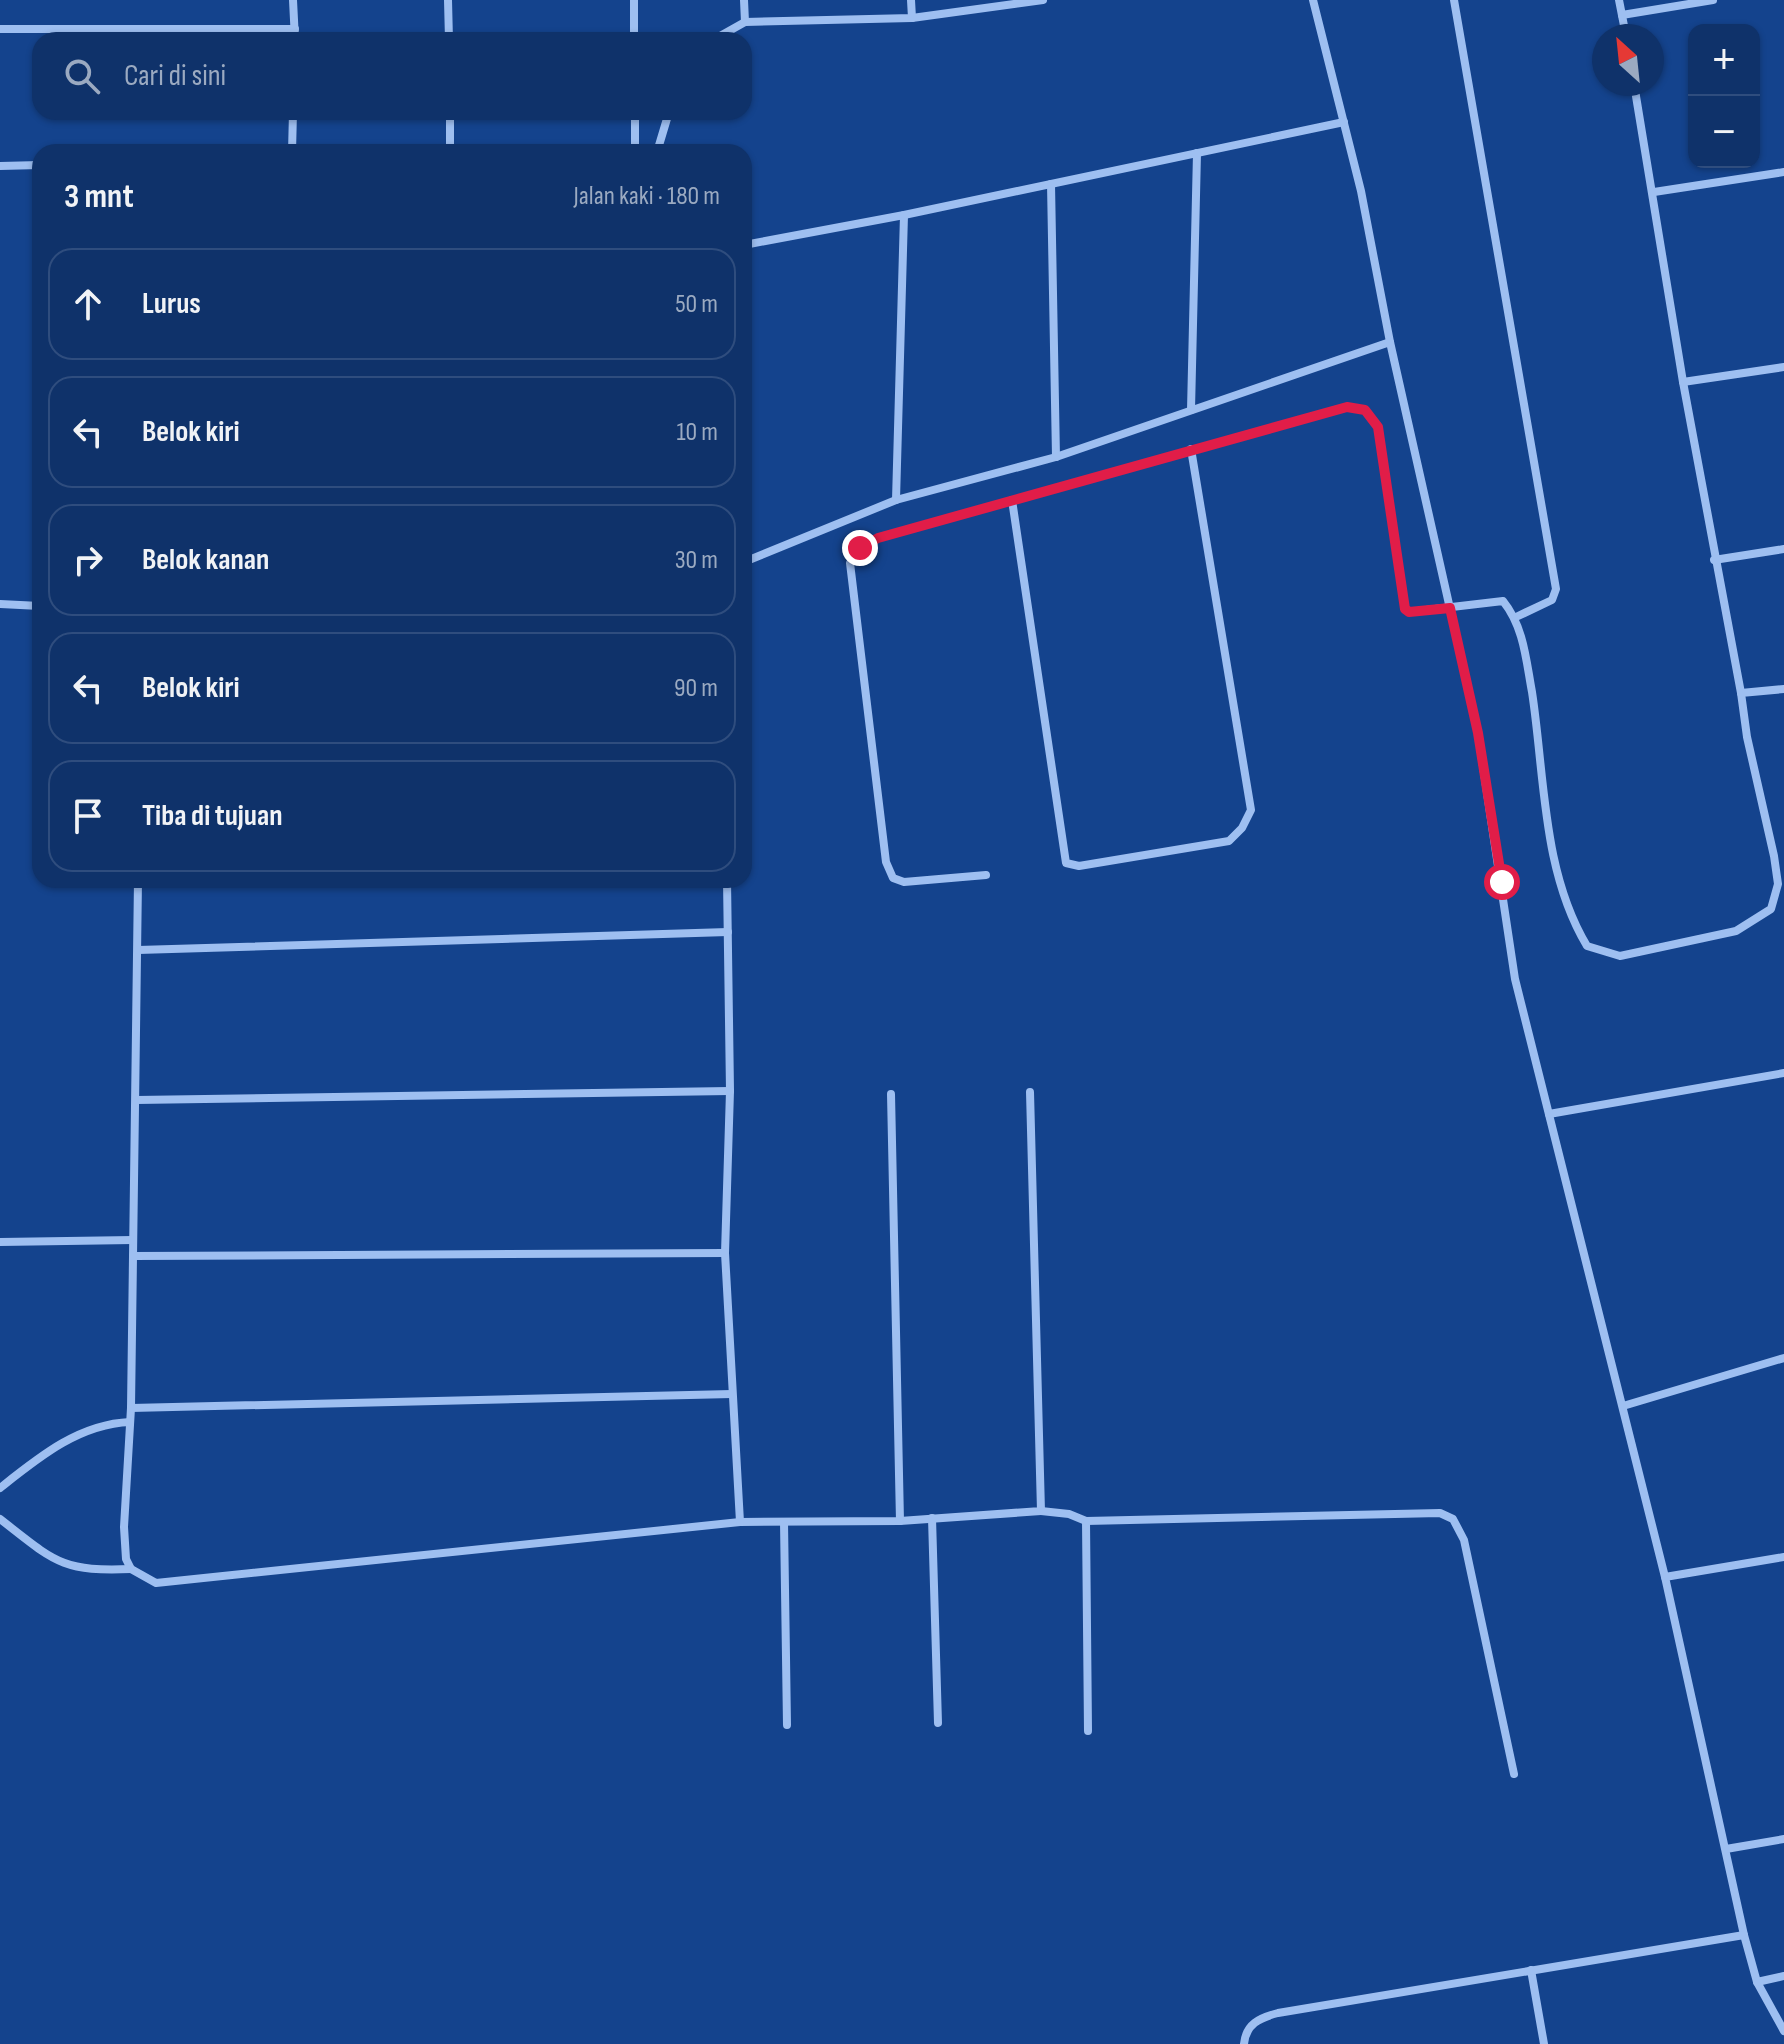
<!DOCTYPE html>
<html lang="id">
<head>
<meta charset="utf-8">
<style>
	:root { --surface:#0f326a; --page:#1d3e72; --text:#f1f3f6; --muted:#9baac1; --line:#2f4d7e }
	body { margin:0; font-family:"Sofia Sans Condensed",sans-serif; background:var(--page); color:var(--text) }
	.controls { position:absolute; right:24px; top:24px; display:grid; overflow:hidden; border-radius:16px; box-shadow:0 2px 6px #0004 }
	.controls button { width:72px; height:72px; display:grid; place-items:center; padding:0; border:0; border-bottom:2px solid var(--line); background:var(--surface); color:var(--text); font:40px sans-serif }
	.compass { position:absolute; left:1592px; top:24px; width:72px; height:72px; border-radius:50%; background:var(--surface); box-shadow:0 2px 6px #0004; rotate:333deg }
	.stop { position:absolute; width:24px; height:24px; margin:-18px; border:6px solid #e11d48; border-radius:50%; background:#fff }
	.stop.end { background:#e11d48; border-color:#fff; box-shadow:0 2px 8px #0008 }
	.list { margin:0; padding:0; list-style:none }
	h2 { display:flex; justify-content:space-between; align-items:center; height:104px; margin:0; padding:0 32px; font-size:34px }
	h2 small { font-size:26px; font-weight:400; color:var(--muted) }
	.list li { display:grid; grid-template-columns:52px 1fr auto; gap:24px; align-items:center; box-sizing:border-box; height:112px; margin:0 16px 16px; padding:0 16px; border:2px solid var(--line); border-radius:24px }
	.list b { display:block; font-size:30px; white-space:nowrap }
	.list em { font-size:26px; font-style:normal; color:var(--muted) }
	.icon { flex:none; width:44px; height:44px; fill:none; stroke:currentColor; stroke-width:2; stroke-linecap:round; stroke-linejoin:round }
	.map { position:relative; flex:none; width:1784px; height:2044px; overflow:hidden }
	.search { position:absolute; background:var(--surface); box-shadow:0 2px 6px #0004; left:32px; top:32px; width:720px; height:88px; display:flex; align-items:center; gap:20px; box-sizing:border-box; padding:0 28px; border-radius:24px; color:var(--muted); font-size:30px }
	.panel { position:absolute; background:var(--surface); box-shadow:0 2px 6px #0004; left:32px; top:144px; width:720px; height:744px; border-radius:24px }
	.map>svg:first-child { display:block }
</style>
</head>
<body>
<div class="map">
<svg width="1784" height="2044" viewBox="0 0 1784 2044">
	<rect width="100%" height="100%" fill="#14438d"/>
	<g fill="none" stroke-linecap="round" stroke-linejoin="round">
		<g stroke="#9ebff1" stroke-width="8">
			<polyline points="293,0 295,40"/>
			<polyline points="448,0 449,40"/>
			<polyline points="634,0 634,40"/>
			<polyline points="744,0 745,22"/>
			<polyline points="911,0 912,18"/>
			<polyline points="1313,0 1361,191 1390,342 1478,733 1515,979 1665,1577 1744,1935 1757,1982 1784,2031"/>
			<polyline points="1454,0 1556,589 1552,600 1516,617"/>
			<polyline points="1619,0 1626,36"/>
			<polyline points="1622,15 1713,0"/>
			<polyline points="0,29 295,29"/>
			<polyline points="713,40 745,22 912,18 1043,0"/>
			<polyline points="1634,84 1683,382 1741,693"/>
			<polyline points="450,112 450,152"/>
			<polyline points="635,112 635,152"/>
			<polyline points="292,152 293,112"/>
			<polyline points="657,152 669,112"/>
			<polyline points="0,166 40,165"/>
			<polyline points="1051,184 1056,457"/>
			<polyline points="1654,192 1784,172"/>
			<polyline points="744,245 904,215 1344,122"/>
			<polyline points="1683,382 1784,367"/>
			<polyline points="1191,410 1197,153"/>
			<polyline points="896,500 904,215"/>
			<polyline points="1012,500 1066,863 1079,866 1229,841 1242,828 1251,810 1191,449"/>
			<polyline points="1714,560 1784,549"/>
			<polyline points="744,562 896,500 1056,457 1390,342"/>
			<polyline points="0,604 40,606"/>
			<path d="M 986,875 L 904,882 L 893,878 L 886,862 L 850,563 L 860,548 L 878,538 L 1347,407 L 1365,410 L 1378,427 L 1405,609 L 1409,612 L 1503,601 C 1524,627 1526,660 1532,692 C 1545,777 1542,871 1587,946 L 1620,956 L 1736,931 L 1771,909 L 1778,884 L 1774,856 L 1747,737 L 1741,693 L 1784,689"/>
			<polyline points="138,880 131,1408 124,1527 126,1559 131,1569 156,1583 740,1522 900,1521 1041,1511 1030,1092"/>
			<polyline points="727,880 730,1091 725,1253 740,1522"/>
			<polyline points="138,950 728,932"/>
			<polyline points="891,1094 900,1521"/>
			<polyline points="136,1100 730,1091"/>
			<polyline points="1549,1114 1784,1073"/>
			<polyline points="0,1242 133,1240"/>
			<polyline points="133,1256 725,1253"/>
			<polyline points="1623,1406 1784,1358"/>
			<polyline points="131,1408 732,1394"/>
			<path d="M 0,1488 C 39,1457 79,1424 130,1422"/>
			<polyline points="1041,1511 1069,1514 1086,1521 1088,1731"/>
			<polyline points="932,1518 938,1723"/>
			<path d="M 0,1519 C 54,1561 61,1572 131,1569"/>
			<polyline points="1086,1521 1440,1513 1453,1519 1464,1540 1514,1774"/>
			<polyline points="784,1522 787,1725"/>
			<polyline points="1665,1577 1784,1557"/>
			<polyline points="1726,1849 1784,1839"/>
			<polyline points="1531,1970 1544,2044"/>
			<polyline points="1757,1982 1784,1976"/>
			<path d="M 1244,2044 C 1246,2024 1259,2018 1278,2013 L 1744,1935"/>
		</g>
	</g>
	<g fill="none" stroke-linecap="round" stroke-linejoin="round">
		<polyline stroke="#e11d48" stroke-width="10" points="860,548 878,538 1347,407 1365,410 1378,427 1405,609 1409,612 1450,608 1478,733 1502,882"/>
	</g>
</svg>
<div class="controls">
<button>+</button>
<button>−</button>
</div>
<svg class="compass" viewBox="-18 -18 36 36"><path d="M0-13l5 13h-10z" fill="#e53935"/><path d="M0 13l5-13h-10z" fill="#9baac1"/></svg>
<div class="stop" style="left:1502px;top:882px"></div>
<div class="stop end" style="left:860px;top:548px"></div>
<div class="search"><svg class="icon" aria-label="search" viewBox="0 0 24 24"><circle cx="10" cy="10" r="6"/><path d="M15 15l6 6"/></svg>Cari di sini</div>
<section class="panel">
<h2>3 mnt<small>Jalan kaki · 180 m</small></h2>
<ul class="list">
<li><svg class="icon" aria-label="ahead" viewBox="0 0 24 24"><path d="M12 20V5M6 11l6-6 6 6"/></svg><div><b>Lurus</b></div><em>50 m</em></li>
<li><svg class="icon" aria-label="left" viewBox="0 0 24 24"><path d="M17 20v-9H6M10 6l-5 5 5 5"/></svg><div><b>Belok kiri</b></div><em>10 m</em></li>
<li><svg class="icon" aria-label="right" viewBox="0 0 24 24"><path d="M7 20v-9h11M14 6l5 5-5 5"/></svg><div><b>Belok kanan</b></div><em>30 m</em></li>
<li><svg class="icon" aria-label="left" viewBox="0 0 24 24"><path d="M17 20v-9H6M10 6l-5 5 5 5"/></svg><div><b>Belok kiri</b></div><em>90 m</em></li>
<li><svg class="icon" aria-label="arrive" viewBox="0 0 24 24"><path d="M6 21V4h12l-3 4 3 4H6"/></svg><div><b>Tiba di tujuan</b></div></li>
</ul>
</section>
</div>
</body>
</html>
